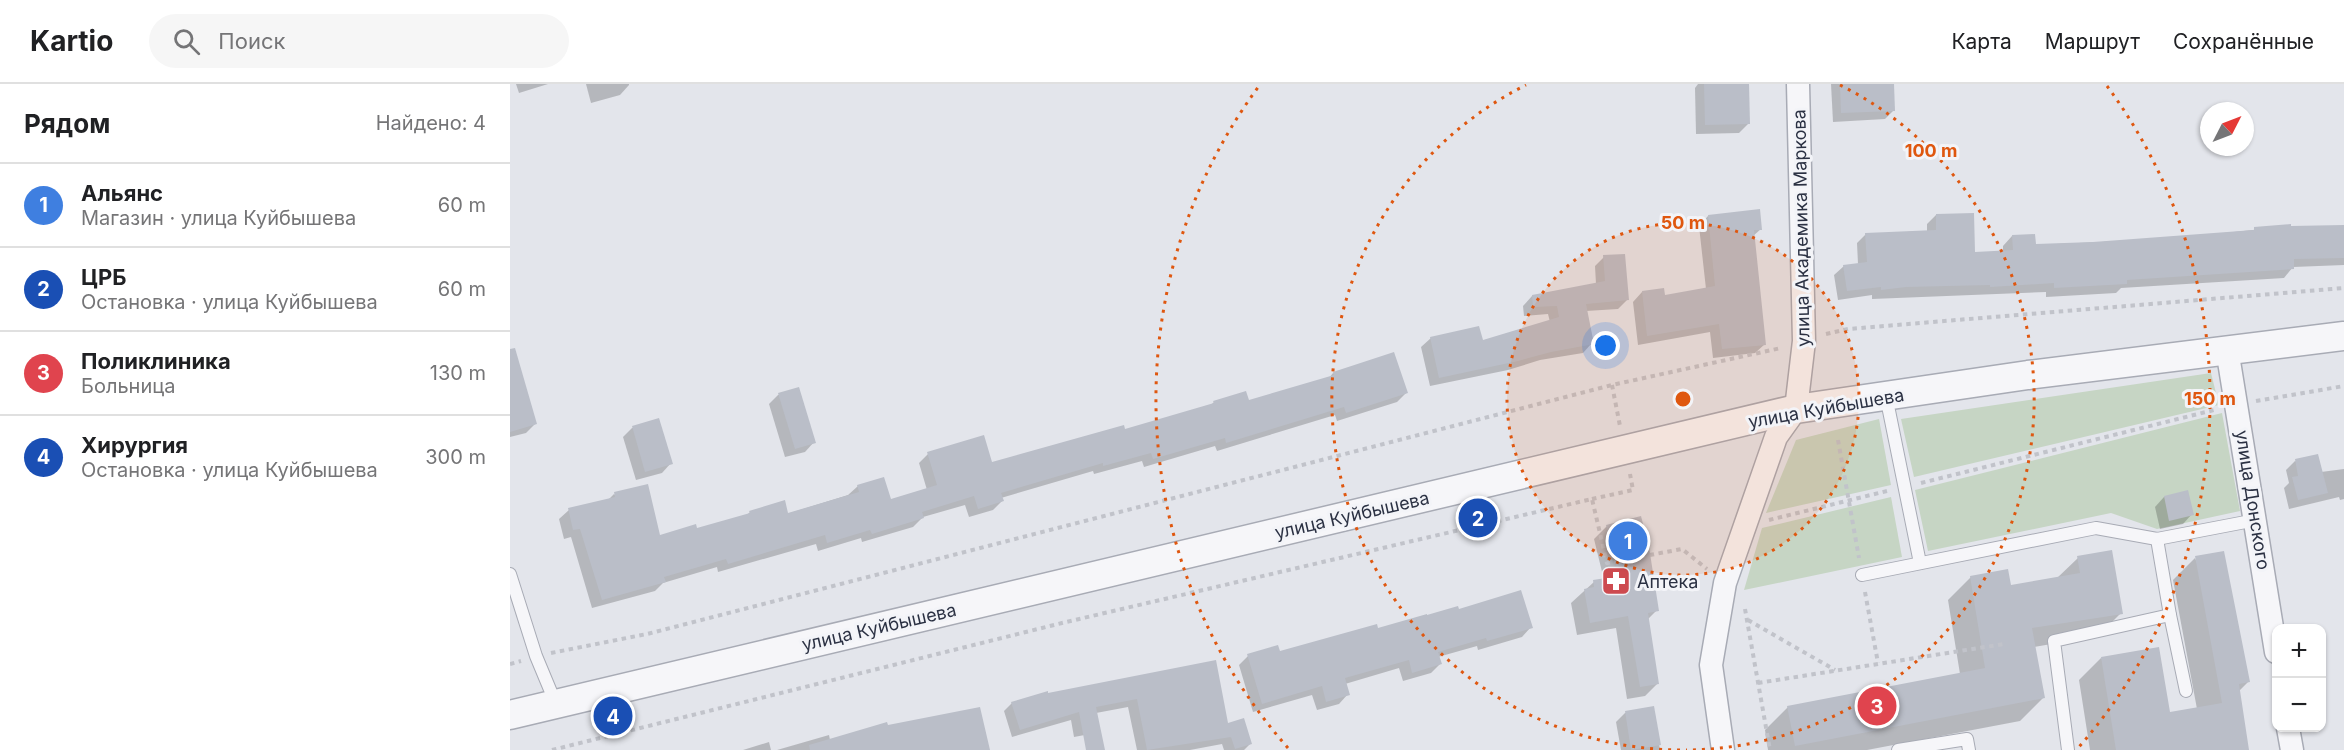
<!DOCTYPE html>
<html lang="ru">
<head>
<meta charset="utf-8">
<style>
	:root { --surface:#fff; --page:#f6f6f6; --text:#202124; --muted:#757577; --line:#e0e0e0; --accent:#d93025 }
	body { margin:0; font-family:Inter,sans-serif; background:var(--page); color:var(--text) }
	.controls { position:absolute; right:18px; bottom:18px; display:grid; overflow:hidden; border-radius:12px; box-shadow:0 2px 4px #0004 }
	.controls button { width:54px; height:54px; display:grid; place-items:center; padding:0; border:0; border-bottom:2px solid var(--line); background:var(--surface); color:var(--text); font:30px sans-serif }
	.compass { position:absolute; left:1690px; top:18px; width:54px; height:54px; border-radius:50%; background:var(--surface); box-shadow:0 2px 4px #0004; rotate:48deg }
	.you { position:absolute; left:1096px; top:262px; width:21px; height:21px; margin:-15px; border:4px solid #fff; border-radius:50%; background:#1a73e8; box-shadow:0 0 0 9px #1a73e833 }
	.badge { display:grid; place-items:center; width:39px; height:39px; border-radius:50%; background:var(--accent); color:#fff; font-size:20px; font-weight:700 }
	.pin { position:absolute; translate:-50% -50%; border:3px solid #fff; box-shadow:0 2px 6px #0006 }
	.list { margin:0; padding:0; list-style:none }
	h2 { display:flex; justify-content:space-between; align-items:center; height:78px; margin:0; padding:0 24px; font-size:26px }
	h2 small { font-size:20px; font-weight:400; color:var(--muted) }
	.list li { display:grid; grid-template-columns:39px 1fr auto; gap:18px; align-items:center; box-sizing:border-box; height:84px; padding:0 24px; border-top:2px solid var(--line) }
	.list b { display:block; font-size:22px; white-space:nowrap }
	.list p { margin:0; font-size:20px; white-space:nowrap; color:var(--muted) }
	.list em { font-size:20px; font-style:normal; color:var(--muted) }
	.icon { flex:none; width:33px; height:33px; fill:none; stroke:currentColor; stroke-width:2; stroke-linecap:round; stroke-linejoin:round }
	.map { position:relative; flex:none; width:1834px; height:666px; overflow:hidden }
	header { display:flex; align-items:center; gap:36px; box-sizing:border-box; height:84px; padding:0 30px; background:var(--surface); border-bottom:2px solid var(--line) }
	header strong { font-size:28px }
	nav { display:flex; gap:33px; margin-inline-start:auto; font-size:21px }
	.search { width:420px; height:54px; background:var(--page); display:flex; align-items:center; gap:15px; box-sizing:border-box; padding:0 21px; border-radius:33px; color:var(--muted); font-size:22px }
	main { display:flex }
	aside { flex:1; background:var(--surface) }
	.map>svg:first-child { display:block }
</style>
</head>
<body>
<header>
<strong>Kartio</strong>
<div class="search"><svg class="icon" aria-label="search" viewBox="0 0 24 24"><circle cx="10" cy="10" r="6"/><path d="M15 15l6 6"/></svg>Поиск</div>
<nav><a>Карта</a><a>Маршрут</a><a>Сохранённые</a></nav>
</header>
<main>
<aside>
<h2>Рядом<small>Найдено: 4</small></h2>
<ul class="list">
<li><span class="badge" style="background:#3f7fe0">1</span><div><b>Альянс</b><p>Магазин · улица Куйбышева</p></div><em>60 m</em></li>
<li><span class="badge" style="background:#1a4fb4">2</span><div><b>ЦРБ</b><p>Остановка · улица Куйбышева</p></div><em>60 m</em></li>
<li><span class="badge" style="background:#e0444e">3</span><div><b>Поликлиника</b><p>Больница</p></div><em>130 m</em></li>
<li><span class="badge" style="background:#1a4fb4">4</span><div><b>Хирургия</b><p>Остановка · улица Куйбышева</p></div><em>300 m</em></li>
</ul>
</aside>
<div class="map">
<svg width="1834" height="666" viewBox="0 0 1834 666">
	<rect width="100%" height="100%" fill="#e3e5eb"/>
	<g fill="#c6d5c4">
		<polygon points="1701,289 1709,321 1404,393 1391,335"/>
		<polygon points="1712,329 1730,427 1647,445 1601,429 1418,467 1405,406"/>
		<polygon points="1369,335 1381,401 1256,429 1286,356"/>
		<polygon points="1381,413 1392,473 1234,506 1252,444"/>
	</g>
	<g fill="#0003">
		<polygon points="6,0 38,0 9,9"/>
		<polygon points="76,0 119,0 119,1 110,11 81,19"/>
		<polygon points="1188,0 1237,0 1239,39 1229,49 1186,50 1185,4"/>
		<polygon points="1321,0 1383,0 1384,26 1375,35 1323,38"/>
		<polygon points="1426,131 1463,170 1493,168 1493,162 1502,152 1524,161 1658,155 1780,142 1780,144 1834,143 1834,181 1783,183 1774,194 1611,204 1606,209 1536,213 1536,208 1362,215 1362,211 1328,216 1324,191 1334,182 1348,180 1347,159 1356,150 1417,147 1417,140"/>
		<polygon points="1198,132 1251,145 1243,152 1255,260 1245,269 1203,274 1200,248 1128,261 1123,218 1132,208 1154,212 1196,205 1189,142"/>
		<polygon points="1094,173 1117,216 1108,225 1076,227 1082,259 1073,269 1030,276 998,286 920,302 911,263 921,254 971,258 1040,238 1038,230 1014,232 1013,222 1022,212 1086,200 1085,182"/>
		<polygon points="0,279 26,339 16,349 0,353"/>
		<polygon points="823,289 896,309 887,318 827,337 825,331 707,367 705,362 634,383 632,377 584,390 583,387 491,414 492,417 483,426 459,433 455,421 413,433 403,443 352,458 351,454 308,467 306,460 208,488 207,483 153,499 145,507 82,524 61,453 54,455 49,435 59,426 98,416 104,410 149,453 186,446 236,432 240,428 277,430 338,411 348,402 380,417 417,406 409,379 418,370 481,379 614,347 701,321 704,318 738,318 819,294"/>
		<polygon points="288,305 304,358 295,368 275,373 259,320 268,311"/>
		<polygon points="148,336 161,379 152,389 126,396 113,353 122,344"/>
		<polygon points="1785,377 1811,388 1834,385 1834,415 1830,416 1829,413 1779,425 1774,404 1779,399 1776,386"/>
		<polygon points="1677,408 1682,430 1673,440 1650,445 1645,423 1654,413"/>
		<polygon points="1097,442 1147,526 1137,536 1148,599 1135,612 1117,615 1106,544 1067,551 1061,519 1084,498 1094,496 1084,455"/>
		<polygon points="1568,474 1611,529 1588,552 1524,563 1533,614 1510,637 1357,666 1258,666 1255,646 1278,623 1450,590 1438,516 1461,493 1500,503 1546,495"/>
		<polygon points="1685,474 1738,598 1729,607 1738,666 1580,666 1569,596 1591,574 1659,629 1687,625 1663,496"/>
		<polygon points="948,527 1021,543 1012,553 968,566 967,562 928,573 930,580 921,589 893,597 889,584 835,600 838,610 829,620 807,626 802,611 743,628 729,581 738,572 769,569"/>
		<polygon points="705,577 717,640 740,660 734,666 714,666 712,660 680,666 627,666 618,623 586,629 580,650 564,653 561,636 502,653 494,627 502,619"/>
		<polygon points="1143,624 1150,666 1111,666 1106,638 1115,629"/>
		<polygon points="377,643 474,666 267,666 319,651 320,656"/>
		<polygon points="259,658 261,666 233,666"/>
	</g>
	<g fill="#babec8">
		<polygon points="1194,0 1239,0 1240,40 1195,41"/>
		<polygon points="1330,0 1384,0 1385,27 1331,29"/>
		<polygon points="1250,125 1252,146 1244,146 1256,261 1212,265 1209,240 1137,252 1132,207 1154,204 1155,211 1205,202 1198,131"/>
		<polygon points="1464,129 1465,168 1503,166 1502,151 1525,150 1526,160 1583,158 1744,146 1744,143 1781,140 1781,142 1834,141 1834,174 1784,175 1784,185 1617,196 1617,200 1544,204 1544,199 1480,203 1480,201 1396,203 1371,206 1371,203 1337,207 1333,181 1357,178 1355,149 1426,146 1426,130"/>
		<polygon points="1115,170 1119,216 1076,220 1084,260 1041,268 1008,277 929,294 920,253 969,242 973,256 1049,233 1047,222 1023,223 1022,211 1095,197 1093,171"/>
		<polygon points="5,264 27,340 0,348 0,265"/>
		<polygon points="884,268 898,309 836,329 834,323 716,359 715,354 643,375 641,369 593,382 593,379 491,409 494,417 468,425 464,412 412,428 414,434 362,450 360,446 317,459 315,451 218,480 216,475 154,493 156,498 92,516 70,445 63,446 58,424 105,413 104,408 138,400 150,451 186,440 187,444 240,429 239,427 275,416 278,429 349,408 347,401 374,393 381,415 427,401 417,368 474,351 482,378 614,341 615,345 704,319 703,317 736,307 739,316 824,291 823,288"/>
		<polygon points="289,303 306,359 285,365 268,309"/>
		<polygon points="149,334 163,380 135,388 122,342"/>
		<polygon points="1808,370 1818,409 1788,416 1782,393 1788,392 1785,375"/>
		<polygon points="1678,406 1684,431 1659,437 1654,412"/>
		<polygon points="1131,432 1139,463 1149,527 1138,529 1149,600 1130,603 1118,532 1080,539 1074,505 1084,503 1083,496 1109,492 1096,441"/>
		<polygon points="1602,466 1613,530 1522,544 1535,614 1285,662 1277,622 1475,584 1460,492 1498,485 1501,501 1570,489 1567,472"/>
		<polygon points="1714,467 1740,598 1729,600 1739,666 1606,666 1591,573 1649,563 1660,628 1712,619 1685,472"/>
		<polygon points="1011,506 1023,544 977,557 976,554 928,568 932,580 902,589 899,576 835,594 840,611 816,618 812,602 752,620 737,570 768,561 770,567 867,540 868,544 917,530 917,531 948,522 949,525"/>
		<polygon points="706,576 718,639 734,634 742,660 725,665 720,650 721,653 637,666 627,615 586,623 595,666 576,666 569,628 510,646 501,618 538,607 538,609"/>
		<polygon points="1144,622 1151,661 1121,666 1115,627"/>
		<polygon points="470,623 480,666 300,666 299,661 377,638 378,641"/>
	</g>
	<g fill="none" stroke-linecap="round" stroke-linejoin="round">
		<g stroke="#a8abb5" stroke-width="14">
			<g id="service">
				<polyline points="1376,312 1410,479"/>
				<polyline points="0,490 26,572 46,620"/>
				<polyline points="1352,491 1586,444 1647,455 1746,436"/>
				<polyline points="1660,531 1676,607"/>
				<polyline points="1388,666 1457,655 1459,666"/>
				<polyline points="1558,666 1544,557 1660,531 1647,455"/>
			</g>
		</g>
		<g stroke="#a8abb5" stroke-width="25">
			<g id="minor">
				<polyline points="1717,265 1766,568"/>
				<polyline points="1778,644 1782,666"/>
				<polyline points="1213,666 1201,581 1215,499 1266,353 1286,325 1294,257 1288,0"/>
			</g>
		</g>
		<g stroke="#a8abb5" stroke-width="31">
			<polyline id="tertiary" points="0,631 1286,325 1518,291 1834,252"/>
		</g>
		<g stroke="#c1c3ca" stroke-width="4" stroke-dasharray="4.5 4.5" stroke-linecap="butt">
			<polyline points="1316,250 1338,245 1834,204"/>
			<polyline points="1102,301 1110,342"/>
			<polyline points="1746,317 1834,302"/>
			<polyline points="1328,356 1349,474"/>
			<polyline points="1411,399 1704,326"/>
			<polyline points="1082,415 1123,406 1120,390"/>
			<polyline points="1259,436 1377,407"/>
			<polyline points="1355,508 1368,579"/>
			<polyline points="1235,525 1260,666"/>
			<polyline points="1238,536 1325,586"/>
			<polyline points="41,569 137,550 1102,301 1271,264"/>
			<polyline points="0,580 11,577"/>
			<polyline points="1248,599 1494,560"/>
			<polyline points="42,666 552,539 1082,415 1097,479 1172,465 1197,485"/>
		</g>
		<use href="#service" stroke="#f6f6f9" stroke-width="12"/>
		<use href="#minor" stroke="#f6f6f9" stroke-width="22"/>
		<use href="#tertiary" stroke="#f6f6f9" stroke-width="28"/>
	</g>
	<circle cx="1173" cy="315" r="176" fill="#df570f" fill-opacity=".12"/>
	<g fill="none" stroke="#df570f" stroke-width="3" stroke-dasharray="3 6">
		<circle cx="1173" cy="315" r="176"/>
		<path d="M1170 666A351 351 0 0 1 1016 1M1330 1A351 351 0 0 1 1176 666"/>
		<path d="M778 664A527 527 0 0 1 749 2M1597 2A527 527 0 0 1 1568 664"/>
	</g>
	<defs>
		<g id="pharmacy-square" transform="scale(1.5)"><rect x="-9" y="-9" width="18" height="18" rx="4" fill="#cd4a4f" stroke="#f3f4f8"/><path d="M-2-6h4v4h4v4h-4v4h-4v-4h-4v-4h4Z" fill="#fff"/></g>
	</defs>
	<g fill-rule="evenodd">
		<use href="#pharmacy-square" x="1106" y="497"/>
	</g>
	<g text-anchor="middle" dominant-baseline="central" stroke-width="6" stroke-linejoin="round" paint-order="stroke">
		<g font-size="18" fill="#2b3143" stroke="#f3f4f8">
			<text transform="translate(1291 144) rotate(-91)">улица Академика Маркова</text>
			<text transform="translate(1316 324) rotate(-10)">улица Куйбышева</text>
			<text transform="translate(1743 416) rotate(81)">улица Донского</text>
			<text transform="translate(842 431) rotate(-13)">улица Куйбышева</text>
			<text transform="translate(369 543) rotate(-13)">улица Куйбышева</text>
		</g>
		<g font-size="18" fill="#2b3143" stroke="#f3f4f8" text-anchor="start">
			<text x="1127" y="497">Аптека</text>
		</g>
	</g>
	<circle cx="1173" cy="315" r="9" fill="#df570f" stroke="#f3f4f8" stroke-width="3"/>
	<g font-size="18" text-anchor="middle" font-weight="bold" fill="#df570f" stroke="#f3f4f8" stroke-width="6" stroke-linejoin="round" paint-order="stroke">
		<text x="1421" y="73">100 m</text>
		<text x="1173" y="145">50 m</text>
		<text x="1700" y="321">150 m</text>
	</g>
</svg>
<div class="controls">
<button>+</button>
<button>−</button>
</div>
<svg class="compass" viewBox="-18 -18 36 36"><path d="M0-13l5 13h-10z" fill="#e53935"/><path d="M0 13l5-13h-10z" fill="#757577"/></svg>
<div class="you"></div>
<div class="pin badge" style="left:1118px;top:457px;background:#3f7fe0">1</div>
<div class="pin badge" style="left:968px;top:434px;background:#1a4fb4">2</div>
<div class="pin badge" style="left:1367px;top:622px;background:#e0444e">3</div>
<div class="pin badge" style="left:103px;top:632px;background:#1a4fb4">4</div>
</div>
</main>
</body>
</html>
